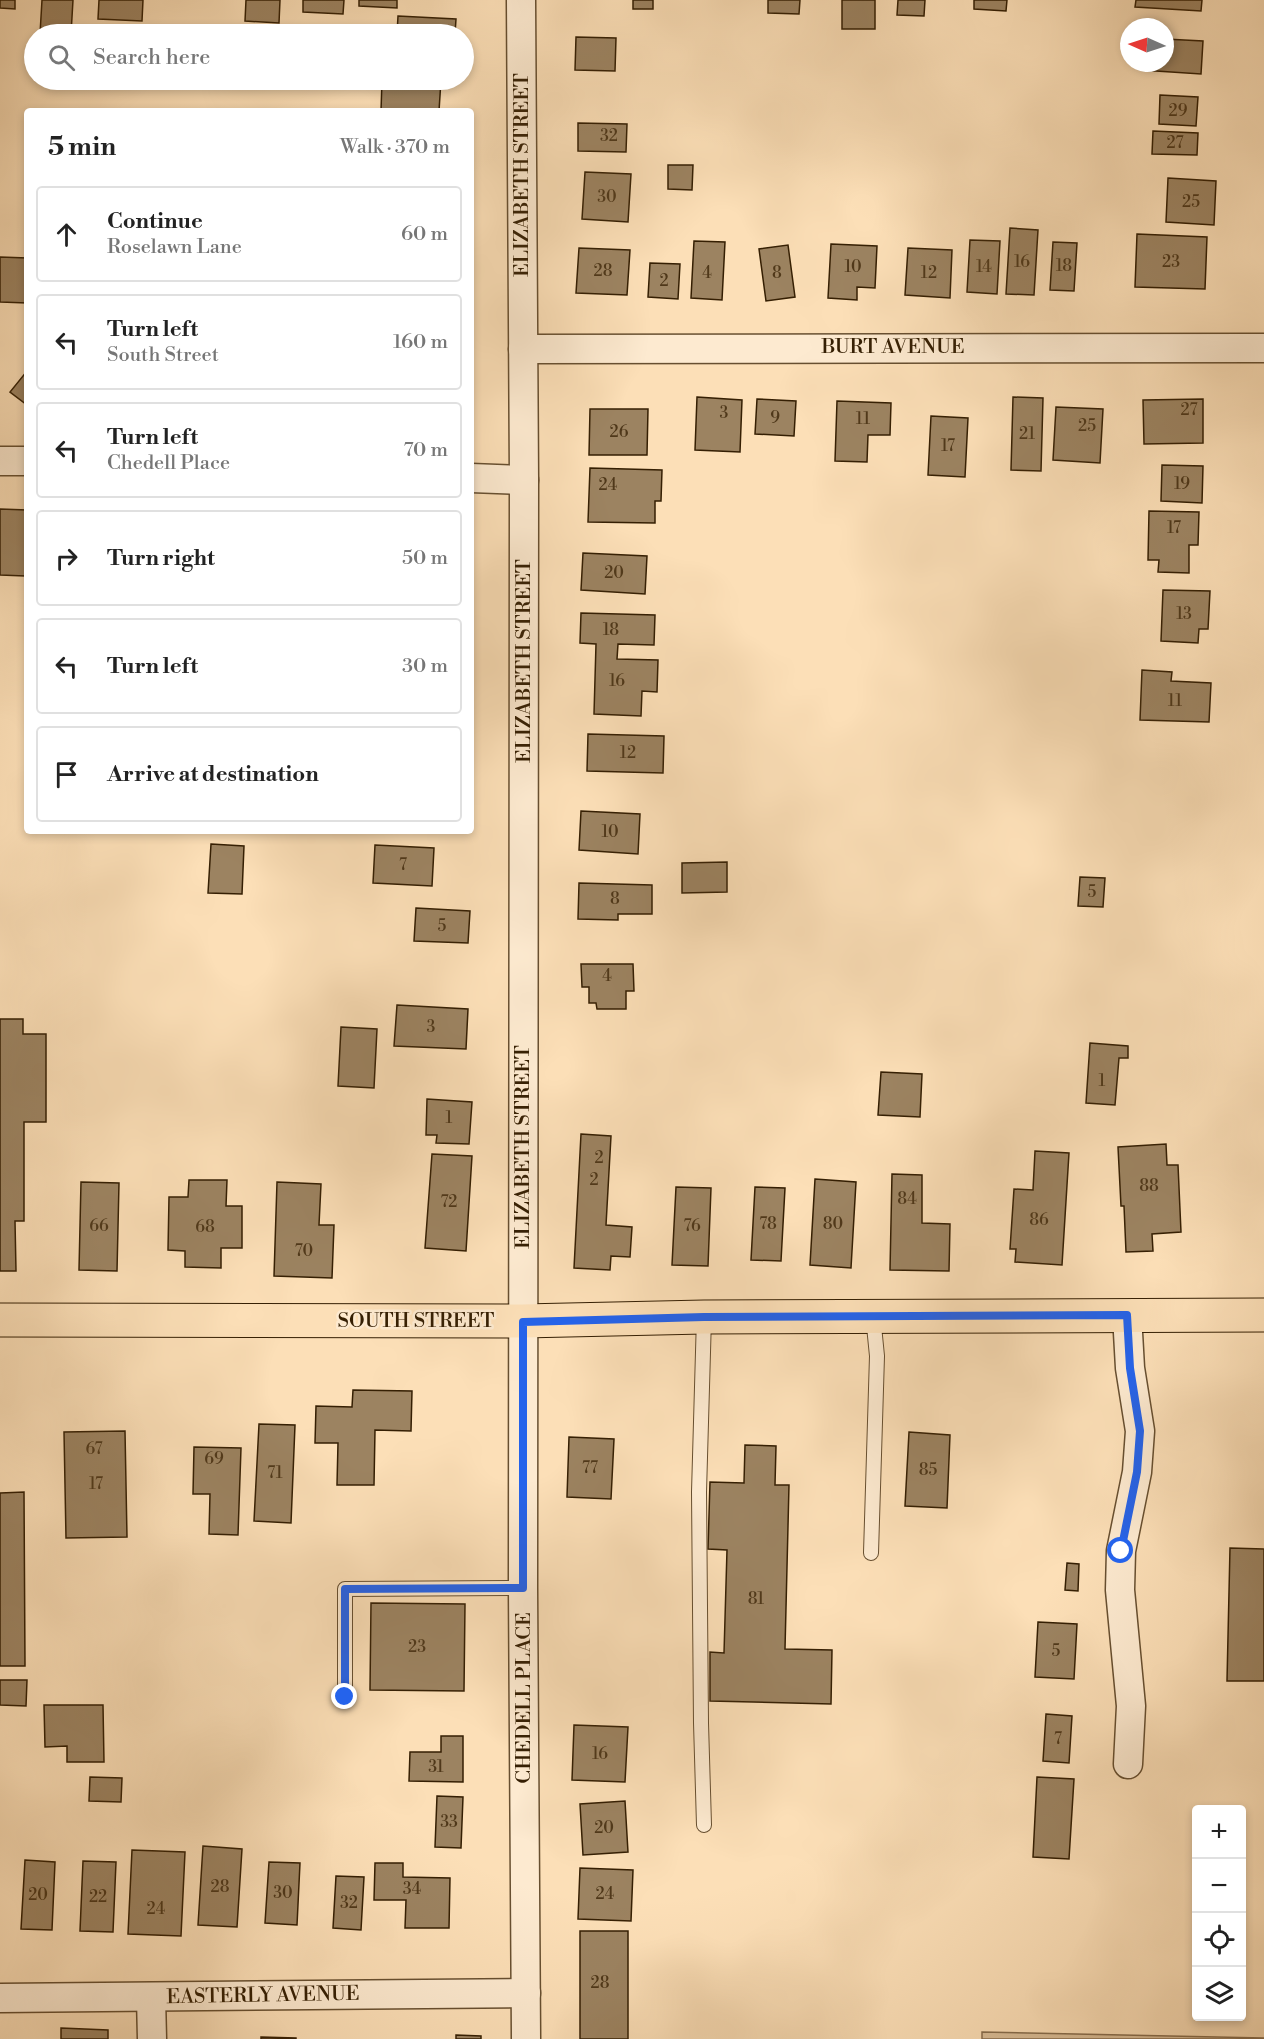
<!DOCTYPE html>
<html lang="en">
<head>
<meta charset="utf-8">
<style>
	:root { --surface:#fff; --page:#f6f6f6; --text:#222; --muted:#767676; --line:#e0e0e0 }
	body { margin:0; font-family:"Libre Bodoni",serif; background:var(--page); color:var(--text) }
	.controls { position:absolute; right:18px; bottom:18px; display:grid; overflow:hidden; border-radius:6px; box-shadow:0 3px 9px #0003 }
	.controls button { width:54px; height:54px; display:grid; place-items:center; padding:0; border:0; border-bottom:2px solid var(--line); background:var(--surface); color:var(--text); font:30px sans-serif }
	.compass { position:absolute; left:1120px; top:18px; width:54px; height:54px; border-radius:50%; background:var(--surface); box-shadow:0 3px 9px #0003; rotate:273deg }
	.stop { position:absolute; width:18px; height:18px; margin:-14px; border:4px solid #2563eb; border-radius:50%; background:#fff }
	.stop.end { background:#2563eb; border-color:#fff; box-shadow:0 2px 6px #0008 }
	.list { margin:0; padding:0; list-style:none }
	h2 { display:flex; justify-content:space-between; align-items:center; height:78px; margin:0; padding:0 24px; font-size:26px }
	h2 small { font-size:20px; font-weight:400; color:var(--muted) }
	.list li { display:grid; grid-template-columns:39px 1fr auto; gap:18px; align-items:center; box-sizing:border-box; height:96px; margin:0 12px 12px; padding:0 12px; border:2px solid var(--line); border-radius:6px }
	.list b { display:block; font-size:22px; white-space:nowrap }
	.list p { margin:0; font-size:20px; white-space:nowrap; color:var(--muted) }
	.list em { font-size:20px; font-style:normal; color:var(--muted) }
	.icon { flex:none; width:33px; height:33px; fill:none; stroke:currentColor; stroke-width:2; stroke-linecap:round; stroke-linejoin:round }
	.map { position:relative; flex:none; width:1264px; height:2039px; overflow:hidden }
	.search { position:absolute; background:var(--surface); box-shadow:0 3px 9px #0003; left:24px; top:24px; width:450px; height:66px; display:flex; align-items:center; gap:15px; box-sizing:border-box; padding:0 21px; border-radius:33px; color:var(--muted); font-size:22px }
	.panel { position:absolute; background:var(--surface); box-shadow:0 3px 9px #0003; left:24px; top:108px; width:450px; height:726px; border-radius:6px }
	.map>svg:first-child { display:block }
</style>
</head>
<body>
<div class="map">
<svg width="1264" height="2039" viewBox="0 0 1264 2039">
	<rect width="100%" height="100%" fill="#fcdfb7"/>
	<filter id="stains"><feTurbulence type="fractalNoise" baseFrequency=".00333" numOctaves="4"/><feColorMatrix values="0 0 0 0 .2 0 0 0 0 .09 0 0 0 0 .02 0 0 0 .5 -.17"/></filter>
	<radialGradient id="worn" r=".72"><stop offset=".6" stop-color="#630" stop-opacity="0"/><stop offset="1" stop-color="#630" stop-opacity=".3"/></radialGradient>
	<polygon fill="#dabe98" stroke="#886e4e" stroke-width="1.5" points="982,2032 1264,2038 1264,2039 982,2039"/>
	<g fill="#9c8361" stroke="#351f03" stroke-width="1.5">
		<polygon points="0,0 15,0 15,9 0,8"/>
		<polygon points="42,0 73,0 71,34 40,34"/>
		<polygon points="99,0 143,0 142,21 98,19"/>
		<polygon points="246,0 280,0 279,23 245,21"/>
		<polygon points="303,0 344,0 343,14 303,12"/>
		<polygon points="359,0 397,0 397,8 359,6"/>
		<rect x="633" y="0" width="20" height="9"/>
		<polygon points="768,0 800,0 799,14 768,13"/>
		<rect x="842" y="0" width="33" height="29"/>
		<polygon points="898,0 925,0 924,16 897,15"/>
		<polygon points="974,0 1007,0 1006,11 974,9"/>
		<polygon points="1136,0 1202,0 1201,11 1135,7"/>
		<polygon points="398,16 456,19 455,34 397,34"/>
		<polygon points="576,37 616,38 615,71 575,70"/>
		<polygon points="1165,39 1203,41 1201,74 1141,70 1141,63 1165,63"/>
		<polygon points="382,80 441,80 439,111 381,111"/>
		<polygon points="1160,95 1198,97 1196,126 1159,124"/>
		<polygon points="578,123 627,124 626,152 578,151"/>
		<polygon points="1153,131 1198,133 1197,155 1152,154"/>
		<polygon points="668,165 693,165 692,190 668,189"/>
		<polygon points="585,172 631,174 628,222 582,219"/>
		<polygon points="1168,178 1216,181 1214,225 1166,222"/>
		<polygon points="1010,228 1038,230 1034,295 1006,294"/>
		<polygon points="1137,234 1207,237 1205,289 1135,287"/>
		<polygon points="970,240 1000,241 997,294 967,292"/>
		<polygon points="694,241 725,242 722,300 691,298"/>
		<polygon points="1053,242 1077,243 1074,291 1050,290"/>
		<polygon points="831,244 877,246 875,288 857,287 857,300 828,298"/>
		<polygon points="788,245 795,297 766,301 759,249"/>
		<polygon points="579,248 630,250 627,295 576,293"/>
		<polygon points="908,248 952,250 950,298 905,295"/>
		<polygon points="0,257 27,258 27,303 0,302"/>
		<polygon points="650,263 680,264 678,299 648,297"/>
		<polygon points="27,371 27,405 10,392"/>
		<polygon points="697,397 742,400 740,452 695,450"/>
		<polygon points="1013,397 1043,398 1041,471 1011,470"/>
		<polygon points="757,399 796,401 794,436 755,434"/>
		<polygon points="1203,399 1203,443 1144,444 1143,400"/>
		<polygon points="837,401 891,403 890,435 868,435 867,462 835,461"/>
		<polygon points="1056,407 1103,409 1100,463 1053,460"/>
		<polygon points="590,409 648,409 647,455 589,455"/>
		<polygon points="931,416 968,418 965,477 928,475"/>
		<polygon points="1162,465 1203,466 1202,503 1161,501"/>
		<polygon points="590,468 662,470 661,501 655,501 655,523 588,522"/>
		<polygon points="0,509 27,510 25,576 0,575"/>
		<polygon points="1149,511 1199,512 1198,545 1189,545 1189,573 1158,572 1159,560 1148,560"/>
		<polygon points="583,553 647,556 645,594 581,590"/>
		<polygon points="1163,590 1210,591 1208,629 1199,629 1198,643 1161,641"/>
		<polygon points="581,613 655,615 654,645 618,644 617,659 658,660 657,692 642,691 641,716 594,714 596,644 580,643"/>
		<polygon points="1142,670 1172,672 1171,681 1211,683 1209,722 1140,720"/>
		<polygon points="588,734 664,736 663,773 587,771"/>
		<polygon points="581,811 640,814 638,854 579,850"/>
		<polygon points="211,844 244,846 242,894 208,893"/>
		<polygon points="375,845 434,848 432,886 373,883"/>
		<polygon points="727,862 727,892 682,893 682,863"/>
		<polygon points="1080,877 1105,878 1103,907 1078,906"/>
		<polygon points="579,883 652,885 652,914 618,914 618,920 578,919"/>
		<polygon points="416,908 470,911 468,943 414,941"/>
		<polygon points="581,964 633,964 634,991 626,991 626,1009 597,1009 596,1003 589,1003 589,987 582,987"/>
		<polygon points="397,1005 468,1009 466,1049 394,1046"/>
		<polygon points="0,1019 23,1019 23,1034 46,1034 46,1122 24,1122 24,1221 15,1221 16,1271 0,1271"/>
		<polygon points="341,1027 377,1029 374,1088 338,1086"/>
		<polygon points="1090,1043 1128,1046 1128,1058 1119,1058 1115,1105 1086,1103"/>
		<polygon points="881,1072 922,1074 920,1117 878,1115"/>
		<polygon points="427,1099 472,1102 469,1144 436,1143 437,1135 426,1135"/>
		<polygon points="581,1134 611,1136 606,1225 632,1227 630,1257 611,1256 610,1270 574,1268"/>
		<polygon points="1166,1144 1167,1165 1178,1165 1181,1232 1152,1234 1153,1251 1126,1252 1124,1206 1121,1206 1118,1147"/>
		<polygon points="1035,1151 1069,1153 1062,1265 1015,1262 1016,1249 1010,1249 1014,1189 1033,1190"/>
		<polygon points="432,1154 472,1156 466,1251 425,1248"/>
		<polygon points="892,1174 922,1175 922,1223 950,1224 949,1271 890,1270"/>
		<polygon points="815,1179 856,1182 851,1268 810,1265"/>
		<polygon points="189,1180 227,1180 226,1206 242,1206 242,1248 221,1248 221,1268 185,1267 185,1251 168,1250 169,1197 188,1197"/>
		<polygon points="81,1182 119,1183 117,1271 79,1270"/>
		<polygon points="277,1182 321,1184 319,1225 334,1225 332,1278 274,1276"/>
		<polygon points="676,1187 711,1188 708,1266 672,1265"/>
		<polygon points="755,1187 785,1188 781,1261 751,1260"/>
		<polygon points="353,1390 412,1391 411,1431 375,1430 374,1485 337,1485 338,1443 315,1443 316,1406 352,1407"/>
		<polygon points="259,1424 295,1425 291,1523 254,1521"/>
		<polygon points="125,1431 127,1537 66,1538 64,1432"/>
		<polygon points="909,1432 950,1435 947,1508 905,1506"/>
		<polygon points="569,1437 614,1439 611,1499 567,1497"/>
		<polygon points="745,1445 776,1446 775,1485 789,1485 785,1649 832,1650 831,1704 710,1701 710,1652 724,1653 727,1550 708,1549 710,1482 744,1483"/>
		<polygon points="194,1447 241,1448 238,1535 209,1534 210,1494 193,1494"/>
		<polygon points="24,1492 25,1666 0,1666 0,1493"/>
		<polygon points="1230,1548 1264,1549 1264,1681 1227,1681"/>
		<polygon points="1067,1563 1079,1564 1078,1591 1065,1590"/>
		<polygon points="371,1603 465,1604 464,1691 370,1690"/>
		<polygon points="1038,1622 1077,1624 1074,1679 1035,1677"/>
		<polygon points="0,1680 27,1680 26,1706 0,1705"/>
		<polygon points="44,1705 103,1705 104,1762 67,1762 67,1746 45,1747"/>
		<polygon points="1046,1714 1072,1716 1069,1763 1043,1761"/>
		<polygon points="574,1725 628,1727 625,1782 572,1780"/>
		<polygon points="441,1736 463,1736 463,1782 409,1781 410,1752 441,1752"/>
		<polygon points="90,1777 122,1778 121,1802 89,1801"/>
		<polygon points="1037,1777 1074,1779 1069,1859 1033,1857"/>
		<polygon points="437,1796 463,1797 461,1848 435,1847"/>
		<polygon points="625,1801 628,1852 583,1855 580,1804"/>
		<polygon points="203,1846 242,1849 237,1927 198,1925"/>
		<polygon points="132,1850 185,1852 181,1936 128,1934"/>
		<polygon points="25,1860 55,1862 52,1930 21,1929"/>
		<polygon points="83,1861 116,1862 113,1932 80,1931"/>
		<polygon points="269,1862 300,1863 297,1925 265,1923"/>
		<polygon points="375,1863 403,1863 403,1877 450,1878 449,1928 405,1928 406,1900 374,1900"/>
		<polygon points="580,1868 633,1870 631,1921 578,1919"/>
		<polygon points="336,1876 364,1877 361,1930 333,1928"/>
		<rect x="580" y="1931" width="48" height="108"/>
		<polygon points="61,2028 108,2030 108,2039 61,2039"/>
		<polygon points="456,2035 481,2036 481,2039 456,2039"/>
		<polygon points="261,2037 296,2038 296,2039 261,2039"/>
	</g>
	<g fill="none" stroke-linecap="round" stroke-linejoin="round">
		<g stroke="#674f30" stroke-width="16">
			<g id="service">
				<polyline points="704,1317 699,1492 701,1723 704,1825"/>
				<polyline points="871,1553 877,1356 873,1316"/>
				<polyline points="345,1697 345,1589 523,1588"/>
			</g>
		</g>
		<g stroke="#674f30" stroke-width="31">
			<g id="minor">
				<polyline points="521,0 524,480 523,1588 526,2039"/>
				<polyline points="523,349 1264,348"/>
				<polyline points="0,461 27,461"/>
				<polyline points="471,478 524,480"/>
				<polyline points="1127,1315 1130,1368 1140,1431 1137,1472 1121,1551 1120,1590 1131,1706 1128,1764"/>
				<polyline points="151,1997 152,2039"/>
				<polyline points="0,1998 526,1993"/>
			</g>
		</g>
		<g stroke="#351f03" stroke-width="35">
			<polyline id="primary" points="0,1320 523,1321 704,1317 1264,1315"/>
		</g>
		<use href="#service" stroke="#fdead0" stroke-width="14"/>
		<use href="#minor" stroke="#fdead0" stroke-width="28"/>
		<use href="#primary" stroke="#fcdfb7" stroke-width="33"/>
	</g>
	<g fill="none" stroke-linecap="round" stroke-linejoin="round">
		<polyline stroke="#2563eb" stroke-width="8" points="345,1697 345,1589 523,1588 523,1322 704,1317 1127,1315 1130,1368 1140,1431 1137,1472 1121,1551"/>
	</g>
	<g text-anchor="middle" dominant-baseline="central" stroke-width="5" stroke-linejoin="round" paint-order="stroke">
		<g font-size="16" fill="#4f381a">
			<text x="1178" y="111">29</text>
			<text x="609" y="136">32</text>
			<text x="1175" y="143">27</text>
			<text x="607" y="197">30</text>
			<text x="1191" y="202">25</text>
			<text x="1022" y="262">16</text>
			<text x="1171" y="262">23</text>
			<text x="1064" y="266">18</text>
			<text x="853" y="267">10</text>
			<text x="984" y="267">14</text>
			<text x="603" y="271">28</text>
			<text x="707" y="273">4</text>
			<text x="777" y="273">8</text>
			<text x="929" y="273">12</text>
			<text x="664" y="281">2</text>
			<text x="1189" y="410">27</text>
			<text x="724" y="413">3</text>
			<text x="775" y="418">9</text>
			<text x="863" y="419">11</text>
			<text x="1087" y="426">25</text>
			<text x="619" y="432">26</text>
			<text x="1027" y="434">21</text>
			<text x="948" y="446">17</text>
			<text x="1182" y="484">19</text>
			<text x="608" y="485">24</text>
			<text x="1174" y="528">17</text>
			<text x="614" y="573">20</text>
			<text x="1184" y="614">13</text>
			<text x="611" y="630">18</text>
			<text x="617" y="681">16</text>
			<text x="1175" y="701">11</text>
			<text x="628" y="753">12</text>
			<text x="610" y="832">10</text>
			<text x="403" y="865">7</text>
			<text x="1092" y="892">5</text>
			<text x="615" y="899">8</text>
			<text x="442" y="926">5</text>
			<text x="607" y="976">4</text>
			<text x="431" y="1027">3</text>
			<text x="1102" y="1081">1</text>
			<text x="449" y="1118">1</text>
			<text x="599" y="1158">2</text>
			<text x="594" y="1180">2</text>
			<text x="1149" y="1186">88</text>
			<text x="907" y="1199">84</text>
			<text x="449" y="1202">72</text>
			<text x="1039" y="1220">86</text>
			<text x="768" y="1224">78</text>
			<text x="833" y="1224">80</text>
			<text x="99" y="1226">66</text>
			<text x="692" y="1226">76</text>
			<text x="205" y="1227">68</text>
			<text x="304" y="1251">70</text>
			<text x="94" y="1449">67</text>
			<text x="214" y="1459">69</text>
			<text x="590" y="1468">77</text>
			<text x="928" y="1470">85</text>
			<text x="275" y="1473">71</text>
			<text x="96" y="1484">17</text>
			<text x="756" y="1599">81</text>
			<text x="417" y="1647">23</text>
			<text x="1056" y="1651">5</text>
			<text x="1058" y="1739">7</text>
			<text x="600" y="1754">16</text>
			<text x="436" y="1767">31</text>
			<text x="449" y="1822">33</text>
			<text x="604" y="1828">20</text>
			<text x="220" y="1887">28</text>
			<text x="412" y="1889">34</text>
			<text x="283" y="1893">30</text>
			<text x="605" y="1894">24</text>
			<text x="38" y="1895">20</text>
			<text x="98" y="1897">22</text>
			<text x="349" y="1903">32</text>
			<text x="156" y="1909">24</text>
			<text x="600" y="1983">28</text>
		</g>
		<g font-size="20" fill="#351f03" stroke="#fdead0">
			<text transform="translate(522 175) rotate(-90)">ELIZABETH STREET</text>
			<text x="893" y="347">BURT AVENUE</text>
			<text transform="translate(524 661) rotate(-90)">ELIZABETH STREET</text>
			<text transform="translate(523 1147) rotate(-90)">ELIZABETH STREET</text>
			<text x="416" y="1321">SOUTH STREET</text>
			<text transform="translate(524 1698) rotate(-90)">CHEDELL PLACE</text>
			<text transform="translate(263 1996) rotate(-1)">EASTERLY AVENUE</text>
		</g>
	</g>
	<rect width="100%" height="100%" filter="url(#stains)"/>
	<rect width="100%" height="100%" fill="url(#worn)"/>
</svg>
<div class="controls">
<button>+</button>
<button>−</button>
<button><svg class="icon" aria-label="locate" viewBox="0 0 24 24"><circle cx="12" cy="12" r="6"/><path d="M12 2v4M12 18v4M2 12h4M18 12h4"/></svg></button>
<button><svg class="icon" aria-label="layers" viewBox="0 0 24 24"><path d="M12 4l9 5-9 5-9-5zM3 14l9 5 9-5"/></svg></button>
</div>
<svg class="compass" viewBox="-18 -18 36 36"><path d="M0-13l5 13h-10z" fill="#e53935"/><path d="M0 13l5-13h-10z" fill="#767676"/></svg>
<div class="stop" style="left:1121px;top:1551px"></div>
<div class="stop end" style="left:345px;top:1697px"></div>
<div class="search"><svg class="icon" aria-label="search" viewBox="0 0 24 24"><circle cx="10" cy="10" r="6"/><path d="M15 15l6 6"/></svg>Search here</div>
<section class="panel">
<h2>5 min<small>Walk · 370 m</small></h2>
<ul class="list">
<li><svg class="icon" aria-label="ahead" viewBox="0 0 24 24"><path d="M12 20V5M6 11l6-6 6 6"/></svg><div><b>Continue</b><p>Roselawn Lane</p></div><em>60 m</em></li>
<li><svg class="icon" aria-label="left" viewBox="0 0 24 24"><path d="M17 20v-9H6M10 6l-5 5 5 5"/></svg><div><b>Turn left</b><p>South Street</p></div><em>160 m</em></li>
<li><svg class="icon" aria-label="left" viewBox="0 0 24 24"><path d="M17 20v-9H6M10 6l-5 5 5 5"/></svg><div><b>Turn left</b><p>Chedell Place</p></div><em>70 m</em></li>
<li><svg class="icon" aria-label="right" viewBox="0 0 24 24"><path d="M7 20v-9h11M14 6l5 5-5 5"/></svg><div><b>Turn right</b></div><em>50 m</em></li>
<li><svg class="icon" aria-label="left" viewBox="0 0 24 24"><path d="M17 20v-9H6M10 6l-5 5 5 5"/></svg><div><b>Turn left</b></div><em>30 m</em></li>
<li><svg class="icon" aria-label="arrive" viewBox="0 0 24 24"><path d="M6 21V4h12l-3 4 3 4H6"/></svg><div><b>Arrive at destination</b></div></li>
</ul>
</section>
</div>
</body>
</html>
